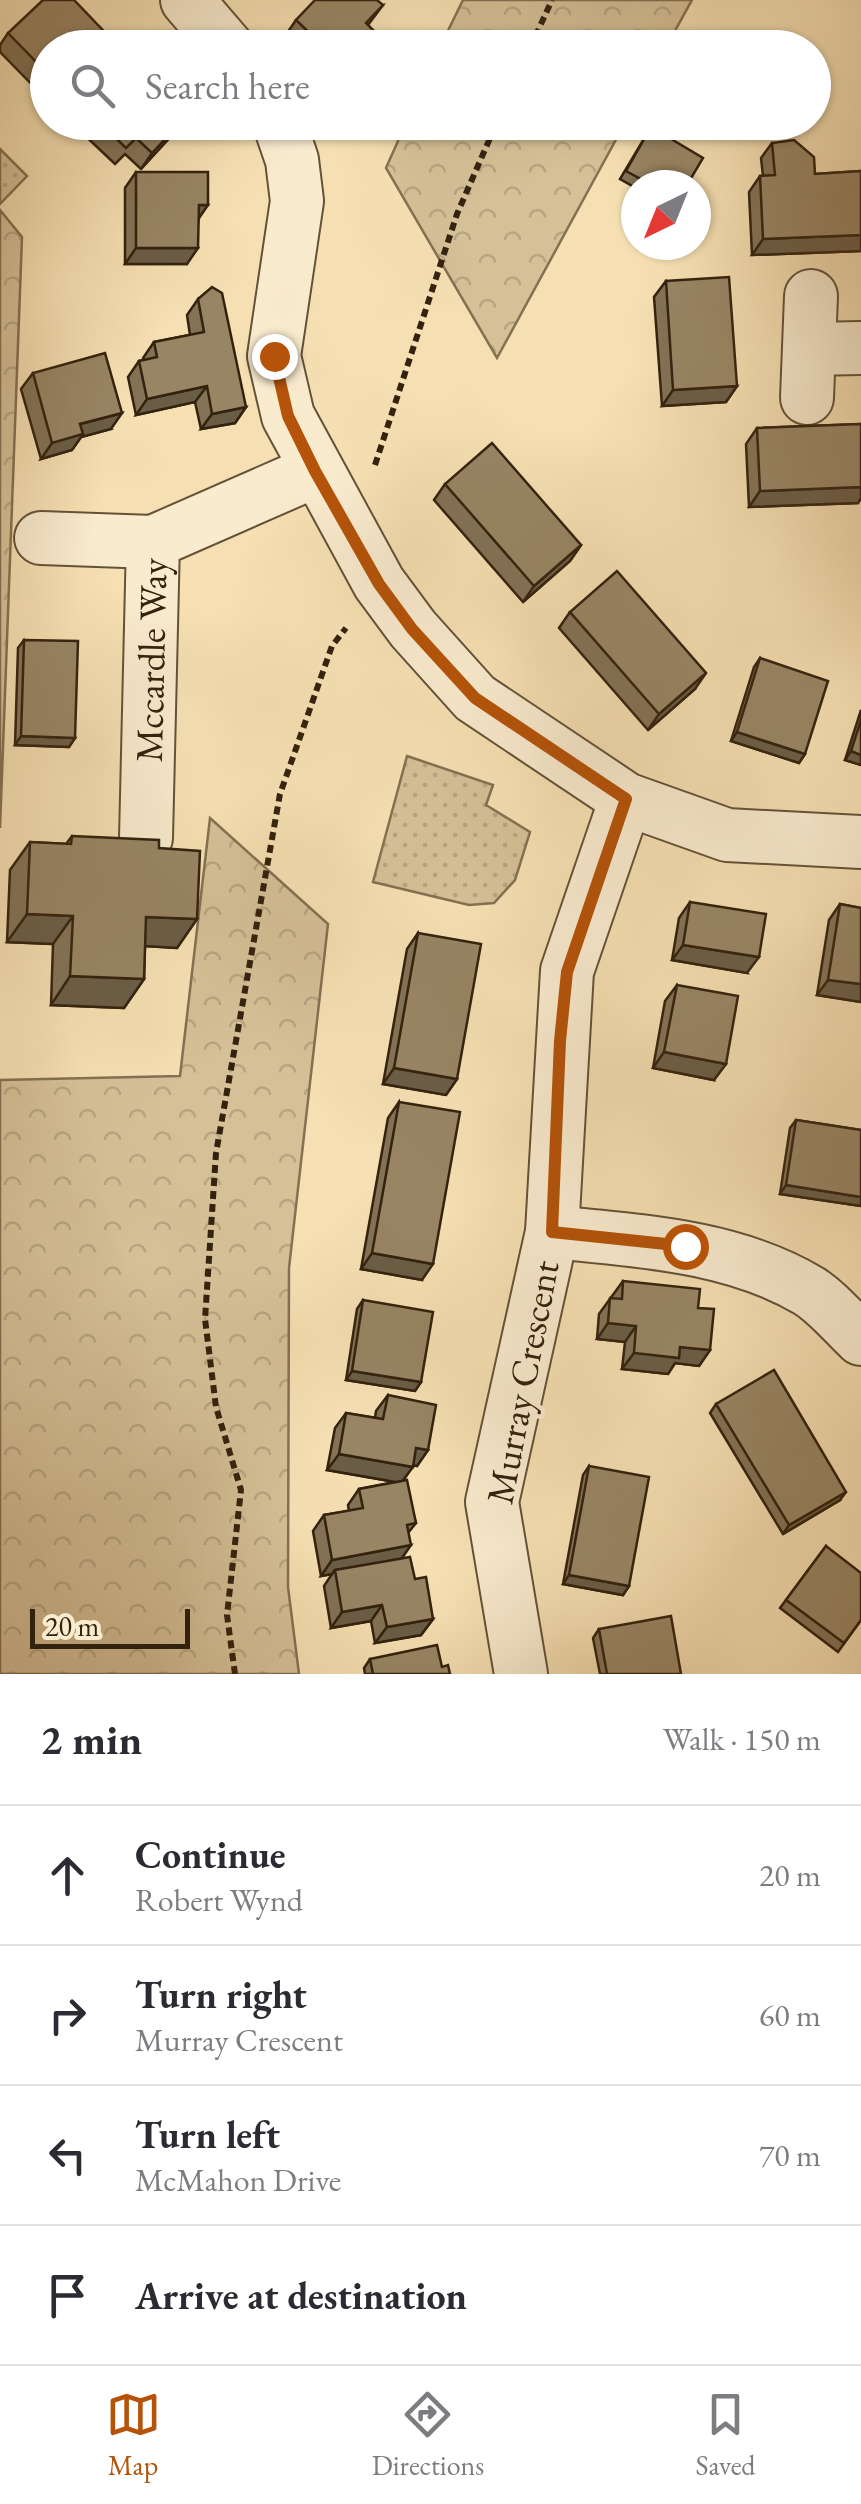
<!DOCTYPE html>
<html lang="en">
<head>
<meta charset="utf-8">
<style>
	:root { --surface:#fff; --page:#f2f2f3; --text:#2b2b33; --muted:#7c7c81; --line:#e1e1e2; --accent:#b45309 }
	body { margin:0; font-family:"EB Garamond",serif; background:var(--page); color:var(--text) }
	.compass { position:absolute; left:621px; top:170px; width:90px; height:90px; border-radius:50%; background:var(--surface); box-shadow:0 2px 8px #0004; rotate:223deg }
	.scale { position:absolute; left:30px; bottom:25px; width:160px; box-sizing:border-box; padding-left:10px; border:5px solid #33220e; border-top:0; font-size:28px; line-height:35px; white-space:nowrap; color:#33220e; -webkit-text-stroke:8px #f9ebce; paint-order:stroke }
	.stop { position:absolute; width:30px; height:30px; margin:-22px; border:8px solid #b45309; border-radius:50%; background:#fff }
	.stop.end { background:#b45309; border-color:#fff; box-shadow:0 2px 10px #0008 }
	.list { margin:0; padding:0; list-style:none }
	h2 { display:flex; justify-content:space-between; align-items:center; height:130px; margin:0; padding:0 40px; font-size:42px }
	h2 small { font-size:32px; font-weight:400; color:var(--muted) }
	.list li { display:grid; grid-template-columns:65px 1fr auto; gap:30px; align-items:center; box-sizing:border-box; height:140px; padding:0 40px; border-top:2px solid var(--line) }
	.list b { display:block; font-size:38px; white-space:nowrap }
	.list p { margin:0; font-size:32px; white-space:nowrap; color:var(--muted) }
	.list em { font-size:32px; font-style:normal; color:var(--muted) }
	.icon { flex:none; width:55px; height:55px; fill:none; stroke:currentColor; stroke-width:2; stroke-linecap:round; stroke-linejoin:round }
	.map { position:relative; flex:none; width:861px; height:1674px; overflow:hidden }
	.search { position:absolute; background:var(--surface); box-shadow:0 2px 8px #0004; left:30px; right:30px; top:30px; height:110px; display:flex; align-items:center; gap:25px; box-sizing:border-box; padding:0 35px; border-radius:55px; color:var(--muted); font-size:38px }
	.sheet { height:690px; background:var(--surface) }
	nav { display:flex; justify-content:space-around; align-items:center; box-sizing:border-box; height:140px; border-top:2px solid var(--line); background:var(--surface); font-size:28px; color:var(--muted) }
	nav a { display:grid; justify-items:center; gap:5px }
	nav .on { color:var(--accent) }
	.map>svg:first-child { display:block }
</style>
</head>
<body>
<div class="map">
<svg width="861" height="1674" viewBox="0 0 861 1674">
	<defs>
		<pattern id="grass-dots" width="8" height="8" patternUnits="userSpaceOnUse" patternTransform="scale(2.5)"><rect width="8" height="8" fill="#d5c097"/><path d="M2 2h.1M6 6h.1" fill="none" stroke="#b7a581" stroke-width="1.8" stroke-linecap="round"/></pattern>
		<pattern id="forest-crowns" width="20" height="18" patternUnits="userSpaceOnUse" patternTransform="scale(2.5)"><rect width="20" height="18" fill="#d5c097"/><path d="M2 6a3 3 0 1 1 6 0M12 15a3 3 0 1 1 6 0" fill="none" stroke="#b7a581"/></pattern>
	</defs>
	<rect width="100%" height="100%" fill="#f6e0b3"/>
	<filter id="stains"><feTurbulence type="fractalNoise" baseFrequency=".002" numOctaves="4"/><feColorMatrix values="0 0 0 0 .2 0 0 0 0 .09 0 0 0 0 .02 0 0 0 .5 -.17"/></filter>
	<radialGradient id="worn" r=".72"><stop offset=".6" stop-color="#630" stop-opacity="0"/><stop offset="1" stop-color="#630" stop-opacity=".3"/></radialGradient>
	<g fill="url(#grass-dots)" stroke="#847152" stroke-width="2.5">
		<polygon points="0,149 27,176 0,204"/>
		<polygon points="407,756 493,785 486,805 530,832 515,880 494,903 469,905 373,882"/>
	</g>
	<g fill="url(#forest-crowns)" stroke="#847152" stroke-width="2.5">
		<polygon points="463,0 692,0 666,47 440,47"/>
		<polygon points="406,123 625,123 497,358 386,168"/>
		<polygon points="0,210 22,237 0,828"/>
		<polygon points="210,818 328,924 289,1268 288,1587 299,1674 0,1674 0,1080 180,1076"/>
	</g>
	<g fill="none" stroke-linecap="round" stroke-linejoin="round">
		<g stroke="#645237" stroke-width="56">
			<g id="minor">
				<polyline points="187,0 228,48"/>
				<polyline points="279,122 292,160 297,201 274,356 288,416 379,583 413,629 475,698 626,799 727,835 861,842"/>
				<polyline points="809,349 861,348"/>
				<polyline points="807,398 811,296"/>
				<polyline points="41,538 153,542"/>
				<path id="s1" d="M 146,838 L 153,542 L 315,471"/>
				<path d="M 552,1232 C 639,1241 732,1245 809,1291 C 828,1303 845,1324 861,1339"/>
				<polyline points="521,1674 492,1502 552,1232 567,971 626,799"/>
			</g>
		</g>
		<g stroke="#33220e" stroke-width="6" stroke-dasharray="8 5" stroke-linecap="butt">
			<polyline points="530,48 552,0"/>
			<polyline points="375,465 457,214 497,122"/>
			<polyline points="235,1674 227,1615 241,1490 216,1407 205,1319 216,1153 280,794 332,646 346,628"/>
		</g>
		<use href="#minor" stroke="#f9ebce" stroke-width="52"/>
	</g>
	<g fill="#837256" stroke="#33220e" stroke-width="2.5">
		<polygon points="383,5 368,25 363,48 297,48 285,36 296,20"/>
		<polygon points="8,33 48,48 48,101 0,52 0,45"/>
		<polygon points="83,122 183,122 141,169 125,154 115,164 78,129"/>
		<polygon points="651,127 687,185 636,185 636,188 620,179"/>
		<polygon points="772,143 815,174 861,171 861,251 752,255 749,192 760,176 763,176 761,158"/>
		<polygon points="136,172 199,218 187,264 125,264 125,188"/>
		<polygon points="666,281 737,386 726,402 662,406 654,297"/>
		<polygon points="198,299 246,407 235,423 201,429 195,402 136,415 128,377 139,361 144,360 143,358 154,342 190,335 187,315"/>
		<polygon points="33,373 111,429 81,437 72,450 41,459 21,389"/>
		<polygon points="861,424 861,498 858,503 749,507 746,444 757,428"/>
		<polygon points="445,484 581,545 570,561 523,602 434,500"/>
		<polygon points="570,612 695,689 648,730 559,628"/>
		<polygon points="24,640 75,738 69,747 15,745 18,648"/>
		<polygon points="760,658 805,754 799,763 731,741 754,667"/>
		<polygon points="861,710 861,765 845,760"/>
		<polygon points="72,836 159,848 197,919 177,948 145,946 144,979 124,1008 51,1005 53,944 7,942 10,870 30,842 66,844"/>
		<polygon points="690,902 747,973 672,960 679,918"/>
		<polygon points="840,904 861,908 861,1002 817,995 829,920"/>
		<polygon points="418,933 457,1079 446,1095 383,1084 407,949"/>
		<polygon points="677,985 714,1080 653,1068 665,1001"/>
		<polygon points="399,1102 422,1280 361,1269 388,1118"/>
		<polygon points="796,1120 861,1130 861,1206 780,1194 790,1128"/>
		<polygon points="623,1281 698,1308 710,1350 699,1366 675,1363 668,1374 622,1369 625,1342 597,1339 599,1314"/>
		<polygon points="363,1300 421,1382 415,1391 346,1380 357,1309"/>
		<polygon points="388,1395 428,1450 417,1466 413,1465 403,1481 416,1523 408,1533 402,1558 415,1579 433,1619 421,1635 375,1643 371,1621 331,1628 324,1586 332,1574 321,1576 313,1531 324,1515 349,1511 348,1505 359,1489 395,1482 327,1470 335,1428 346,1413 375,1418 376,1411"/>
		<polygon points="716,1404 840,1500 783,1534 710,1413"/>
		<polygon points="589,1466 629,1586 623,1595 563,1584 583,1475"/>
		<polygon points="826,1546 861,1620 838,1652 780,1608"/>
		<polygon points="599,1629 681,1674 600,1674 593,1638"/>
		<polygon points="370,1659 442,1667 450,1674 365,1674 364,1668"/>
	</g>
	<g fill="#6a5d46" stroke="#33220e" stroke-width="2.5">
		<polygon points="181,122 183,122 177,130 141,169 152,153"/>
		<polygon points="199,205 208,205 197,221"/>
		<polygon points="861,235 861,251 752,255 763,239"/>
		<polygon points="136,248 198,248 187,264 125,264"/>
		<polygon points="207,386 195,402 136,415 147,399"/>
		<polygon points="737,386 726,402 662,406 673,390"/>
		<polygon points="246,407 235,423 201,429 212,414"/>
		<polygon points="122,413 111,429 81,437 72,450 41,459 52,443 80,424"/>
		<polygon points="861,487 861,498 858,503 749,507 760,491"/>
		<polygon points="581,545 570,561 523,602 534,586"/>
		<polygon points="706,673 695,689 648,730 659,714"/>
		<polygon points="737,732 805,754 799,763 731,741"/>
		<polygon points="21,736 75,738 69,747 15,745"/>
		<polygon points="851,751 861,755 861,765 845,760"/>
		<polygon points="27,914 73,916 53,944 7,942"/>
		<polygon points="146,917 197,919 177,948 127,945"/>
		<polygon points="683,945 759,957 747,973 672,960"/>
		<polygon points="70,976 144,979 124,1008 51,1005"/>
		<polygon points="828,980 861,984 861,1002 817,995"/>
		<polygon points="664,1052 726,1064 714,1080 653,1068"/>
		<polygon points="394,1068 457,1079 446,1095 383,1084"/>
		<polygon points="786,1185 861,1197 861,1206 780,1194"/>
		<polygon points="372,1253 433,1264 422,1280 361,1269"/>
		<polygon points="608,1323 636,1326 625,1342 597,1339"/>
		<polygon points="680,1347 710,1350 699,1366 675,1363 668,1374 622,1369 634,1353"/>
		<polygon points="352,1371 421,1382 415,1391 346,1380"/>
		<polygon points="416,1448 428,1450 417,1466 405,1464"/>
		<polygon points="339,1454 413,1467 401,1483 327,1470"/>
		<polygon points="846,1492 840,1500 783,1534 789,1525"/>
		<polygon points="411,1545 400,1561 335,1570 332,1574 321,1576 332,1560"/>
		<polygon points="569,1575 629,1586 623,1595 563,1584"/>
		<polygon points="382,1605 371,1621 331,1628 342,1612"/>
		<polygon points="433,1619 421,1635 375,1643 387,1627"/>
	</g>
	<g fill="#988564" stroke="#33220e" stroke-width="2.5">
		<polygon points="43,0 74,0 120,48 48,48 48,74 8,33"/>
		<polygon points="315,0 377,0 383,5 366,23 375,32 359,48 325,48 296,20"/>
		<polygon points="99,122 181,122 152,153 136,138 126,148"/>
		<polygon points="651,127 703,158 687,185 652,185 626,171"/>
		<polygon points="794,140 814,157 815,174 861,171 861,235 763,239 760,176 775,175 772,143"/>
		<polygon points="136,172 208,172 208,205 199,205 198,248 136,248"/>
		<polygon points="729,277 737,386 673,390 666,281"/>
		<polygon points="212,287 222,293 246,407 212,414 207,386 147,399 139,361 157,357 154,342 204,332 198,299"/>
		<polygon points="105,353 122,413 80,424 83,434 52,443 33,373"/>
		<polygon points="861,424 861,487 760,491 757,428"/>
		<polygon points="492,443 581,545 534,586 445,484"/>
		<polygon points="617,571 706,673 659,714 570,612"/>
		<polygon points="24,640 78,641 75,738 21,736"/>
		<polygon points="760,658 828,681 805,754 737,732"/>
		<polygon points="861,720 861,755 851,751"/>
		<polygon points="72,836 159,840 159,848 200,851 197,919 146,917 144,979 70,976 73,916 27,914 30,842 71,844"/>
		<polygon points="690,902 766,914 759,957 683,945"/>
		<polygon points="840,904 861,908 861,984 828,980"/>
		<polygon points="418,933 481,944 457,1079 394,1068"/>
		<polygon points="677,985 738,996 726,1064 664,1052"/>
		<polygon points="399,1102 460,1112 433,1264 372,1253"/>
		<polygon points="796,1120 861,1130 861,1197 786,1185"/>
		<polygon points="623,1281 700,1289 698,1308 714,1309 710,1350 680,1347 679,1358 634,1353 636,1326 608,1323 610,1298 622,1299"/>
		<polygon points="363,1300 433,1312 421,1382 352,1371"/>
		<polygon points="774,1370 846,1492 789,1525 716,1404"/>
		<polygon points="388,1395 436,1405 428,1450 416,1448 413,1467 339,1454 346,1413 383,1419"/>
		<polygon points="589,1466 649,1477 629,1586 569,1575"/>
		<polygon points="407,1480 416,1523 407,1525 411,1545 332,1560 324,1515 363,1508 359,1489"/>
		<polygon points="826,1546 861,1573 861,1620 844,1643 786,1600"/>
		<polygon points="410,1557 415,1579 426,1577 433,1619 387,1627 382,1605 342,1612 335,1570"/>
		<polygon points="671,1616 681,1674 607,1674 599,1629"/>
		<polygon points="437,1645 442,1667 448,1665 450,1674 373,1674 370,1659"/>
	</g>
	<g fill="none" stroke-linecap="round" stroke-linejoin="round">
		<polyline stroke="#b45309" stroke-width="12" points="274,356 288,416 315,471 379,584 412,629 475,698 626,799 567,972 560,1041 552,1232 685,1246"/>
	</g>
	<g text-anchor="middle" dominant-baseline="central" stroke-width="9" stroke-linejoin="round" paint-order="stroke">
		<g font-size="38" fill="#33220e" stroke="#f9ebce">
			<text stroke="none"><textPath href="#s1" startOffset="178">Mccardle Way</textPath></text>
			<text transform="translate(522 1382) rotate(-79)">Murray Crescent</text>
		</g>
	</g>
	<rect width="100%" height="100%" filter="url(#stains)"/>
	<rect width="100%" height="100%" fill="url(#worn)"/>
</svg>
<svg class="compass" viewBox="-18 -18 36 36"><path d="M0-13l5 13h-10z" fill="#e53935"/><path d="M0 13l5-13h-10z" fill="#7c7c81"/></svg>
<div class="scale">20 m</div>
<div class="stop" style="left:685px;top:1246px"></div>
<div class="stop end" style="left:274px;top:356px"></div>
<div class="search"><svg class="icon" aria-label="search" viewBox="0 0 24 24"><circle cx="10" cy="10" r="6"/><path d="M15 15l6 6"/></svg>Search here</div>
</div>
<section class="sheet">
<h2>2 min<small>Walk · 150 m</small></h2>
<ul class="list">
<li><svg class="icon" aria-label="ahead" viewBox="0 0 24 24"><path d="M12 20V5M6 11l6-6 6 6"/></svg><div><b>Continue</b><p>Robert Wynd</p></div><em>20 m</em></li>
<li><svg class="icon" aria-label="right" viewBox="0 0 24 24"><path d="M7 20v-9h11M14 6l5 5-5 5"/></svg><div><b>Turn right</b><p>Murray Crescent</p></div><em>60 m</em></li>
<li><svg class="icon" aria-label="left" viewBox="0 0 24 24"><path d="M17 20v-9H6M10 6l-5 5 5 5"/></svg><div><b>Turn left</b><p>McMahon Drive</p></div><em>70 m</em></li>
<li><svg class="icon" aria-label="arrive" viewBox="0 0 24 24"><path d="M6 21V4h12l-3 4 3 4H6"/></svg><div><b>Arrive at destination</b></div></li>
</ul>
</section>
<nav>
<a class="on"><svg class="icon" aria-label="map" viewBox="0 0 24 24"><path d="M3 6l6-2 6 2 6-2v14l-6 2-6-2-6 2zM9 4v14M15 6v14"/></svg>Map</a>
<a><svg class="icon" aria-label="directions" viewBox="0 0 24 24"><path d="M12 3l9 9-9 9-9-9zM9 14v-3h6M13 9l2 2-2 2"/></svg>Directions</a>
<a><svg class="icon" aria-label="saved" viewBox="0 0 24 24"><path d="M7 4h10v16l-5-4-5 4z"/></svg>Saved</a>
</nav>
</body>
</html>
